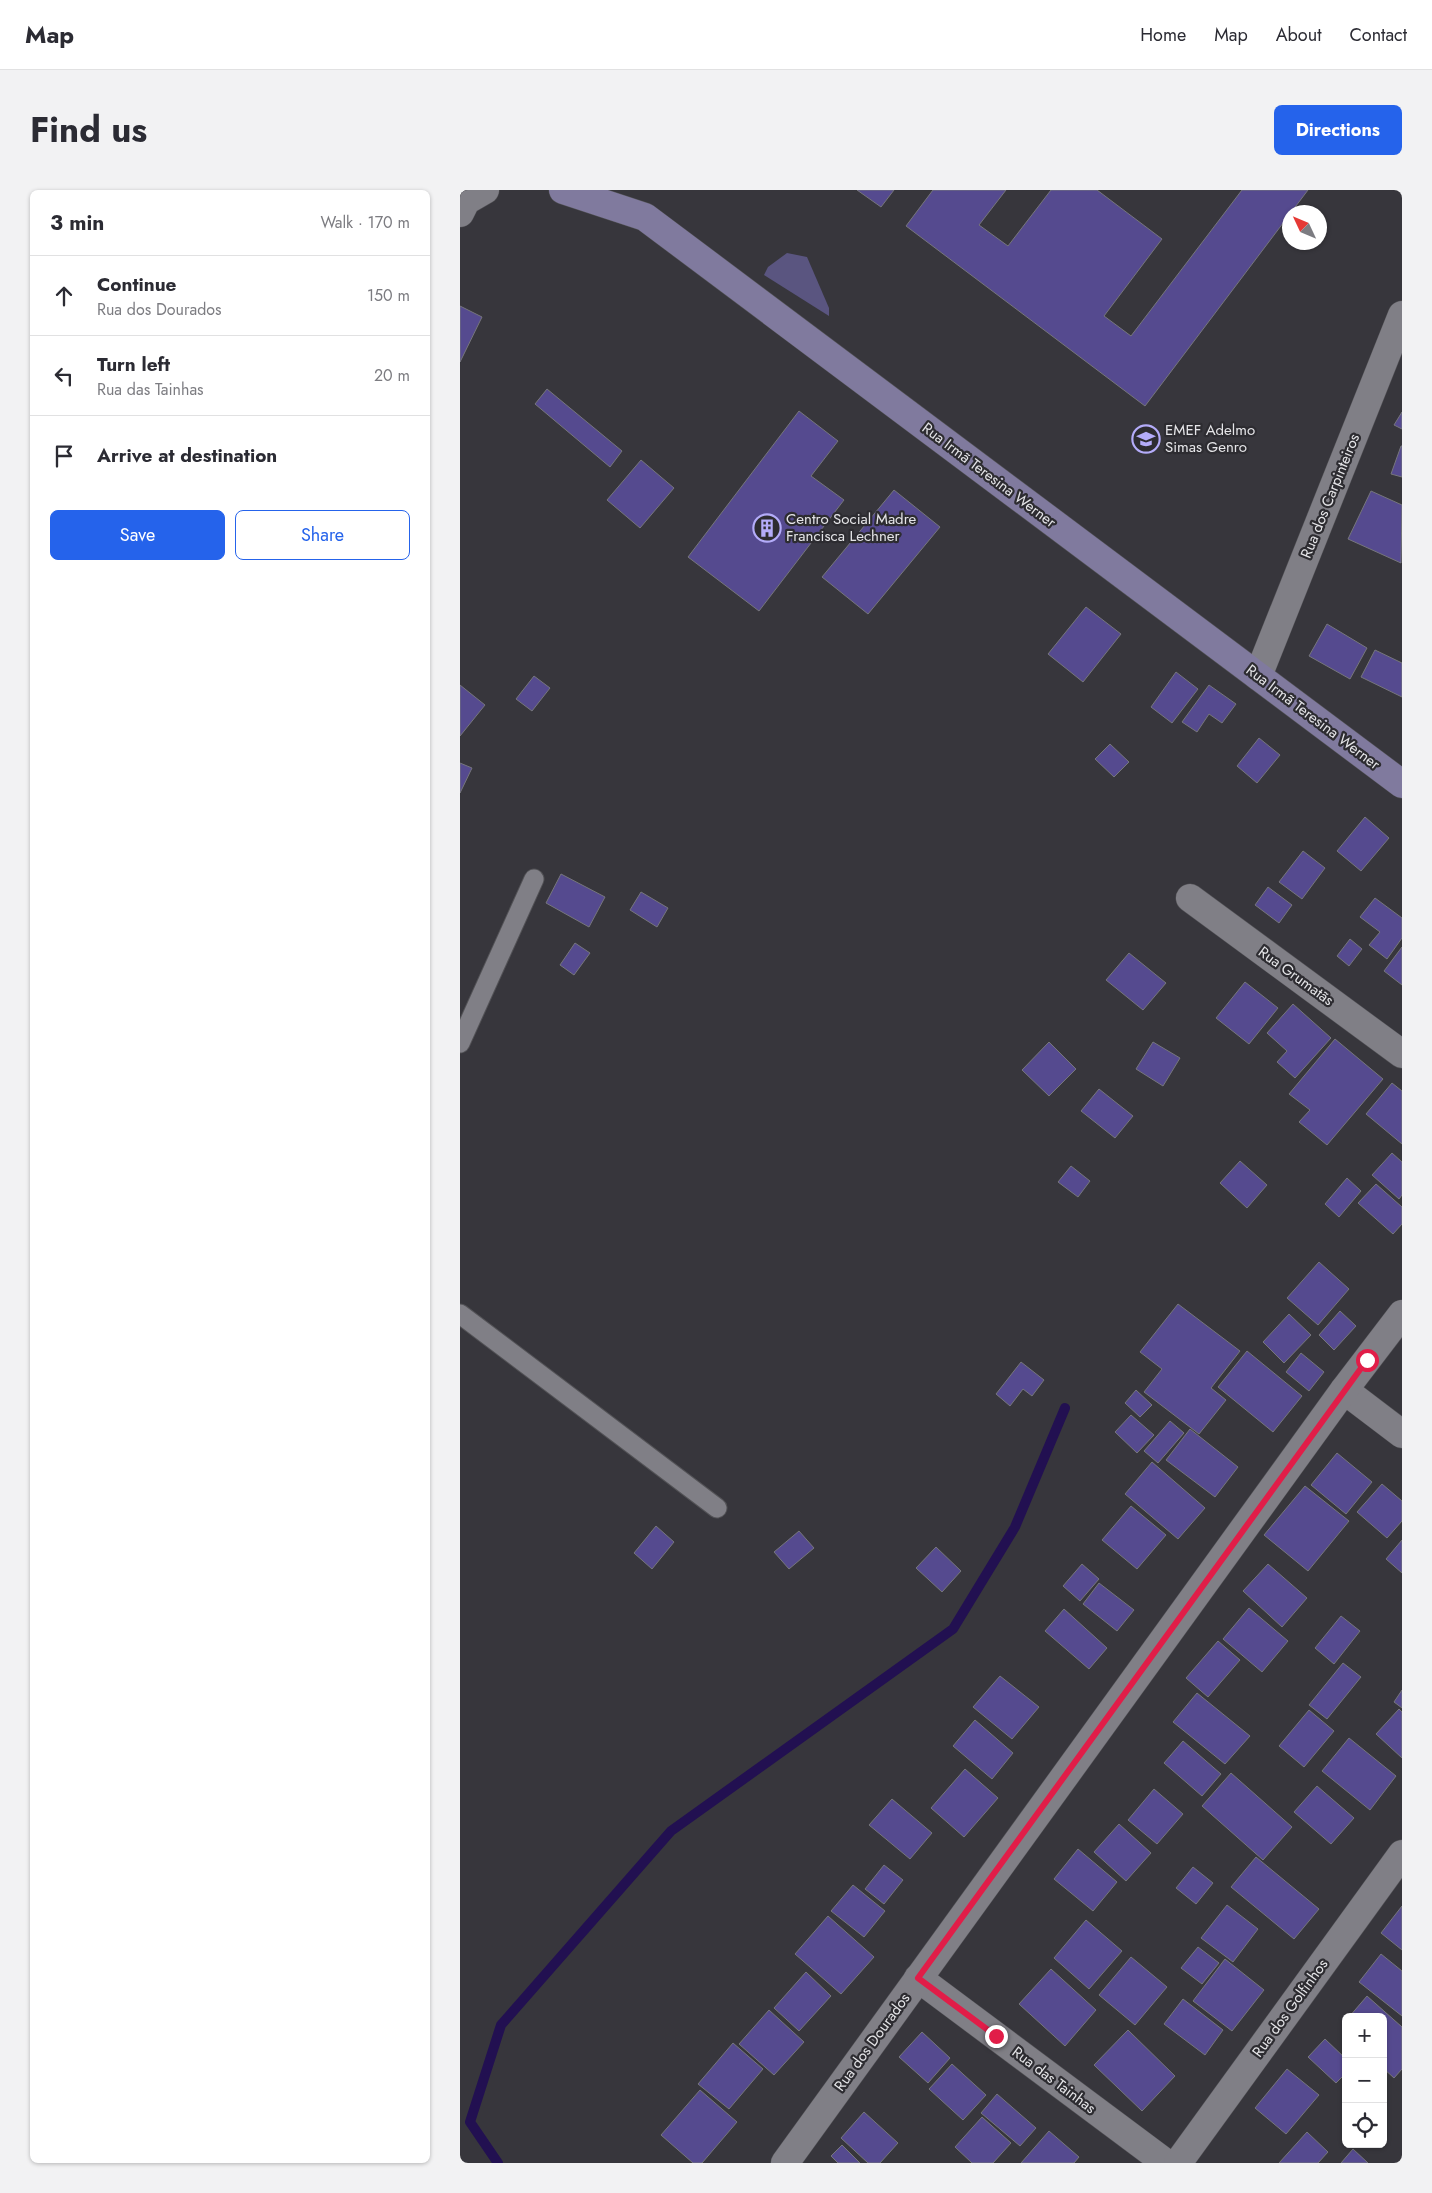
<!DOCTYPE html>
<html lang="en">
<head>
<meta charset="utf-8">
<style>
	:root { --surface:#fff; --page:#f2f2f3; --text:#2b2b33; --muted:#7c7c81; --line:#e1e1e2; --accent:#2563eb }
	body { margin:0; font-family:Jost,sans-serif; background:var(--page); color:var(--text) }
	.controls { position:absolute; right:15px; bottom:15px; display:grid; overflow:hidden; border-radius:8px; box-shadow:0 1px 4px #0004 }
	.controls button { width:45px; height:45px; display:grid; place-items:center; padding:0; border:0; border-bottom:1px solid var(--line); background:var(--surface); color:var(--text); font:25px sans-serif }
	.compass { position:absolute; left:822px; top:15px; width:45px; height:45px; border-radius:50%; background:var(--surface); box-shadow:0 1px 4px #0004; rotate:314deg }
	.stop { position:absolute; width:15px; height:15px; margin:-11px; border:4px solid #e11d48; border-radius:50%; background:#fff }
	.stop.end { background:#e11d48; border-color:#fff; box-shadow:0 1px 5px #0008 }
	.list { margin:0; padding:0; list-style:none }
	h2 { display:flex; justify-content:space-between; align-items:center; height:65px; margin:0; padding:0 20px; font-size:21px }
	h2 small { font-size:16px; font-weight:400; color:var(--muted) }
	.list li { display:grid; grid-template-columns:32px 1fr auto; gap:15px; align-items:center; box-sizing:border-box; height:80px; padding:0 20px; border-top:1px solid var(--line) }
	.list b { display:block; font-size:19px; white-space:nowrap }
	.list p { margin:0; font-size:16px; white-space:nowrap; color:var(--muted) }
	.list em { font-size:16px; font-style:normal; color:var(--muted) }
	.actions { display:flex; gap:10px; padding:15px 20px }
	.actions a { flex:1; padding:11px 0; border:1px solid var(--accent); border-radius:8px; text-align:center; font-size:18px; color:var(--accent) }
	.actions .main { background:var(--accent); color:#fff }
	.icon { flex:none; width:28px; height:28px; fill:none; stroke:currentColor; stroke-width:2; stroke-linecap:round; stroke-linejoin:round }
	.map { position:relative; flex:none; width:942px; height:1973px; overflow:hidden; border-radius:8px }
	header { display:flex; align-items:center; gap:30px; box-sizing:border-box; height:70px; padding:0 25px; background:var(--surface); border-bottom:1px solid var(--line) }
	header strong { font-size:24px }
	nav { display:flex; gap:28px; margin-inline-start:auto; font-size:18px }
	.intro { display:flex; align-items:center; justify-content:space-between; box-sizing:border-box; height:120px; padding:0 30px }
	h1 { margin:0; font-size:35px }
	.button { padding:12px 22px; border-radius:8px; background:var(--accent); color:#fff; font-size:18px; font-weight:700 }
	main { display:flex; gap:30px; padding:0 30px }
	aside { flex:1; background:var(--surface); border-radius:8px; box-shadow:0 1px 4px #0004 }
	.map>svg:first-child { display:block }
</style>
</head>
<body>
<header>
<strong>Map</strong>
<nav><a>Home</a><a>Map</a><a>About</a><a>Contact</a></nav>
</header>
<div class="intro"><h1>Find us</h1><a class="button">Directions</a></div>
<main>
<aside>
<h2>3 min<small>Walk · 170 m</small></h2>
<ul class="list">
<li><svg class="icon" aria-label="ahead" viewBox="0 0 24 24"><path d="M12 20V5M6 11l6-6 6 6"/></svg><div><b>Continue</b><p>Rua dos Dourados</p></div><em>150 m</em></li>
<li><svg class="icon" aria-label="left" viewBox="0 0 24 24"><path d="M17 20v-9H6M10 6l-5 5 5 5"/></svg><div><b>Turn left</b><p>Rua das Tainhas</p></div><em>20 m</em></li>
<li><svg class="icon" aria-label="arrive" viewBox="0 0 24 24"><path d="M6 21V4h12l-3 4 3 4H6"/></svg><div><b>Arrive at destination</b></div></li>
</ul>
<div class="actions"><a class="main">Save</a><a>Share</a></div>
</aside>
<div class="map">
<svg width="942" height="1973" viewBox="0 0 942 1973">
	<rect width="100%" height="100%" fill="#37363c"/>
	<polygon fill="#5a5580" points="327,63 347,67 369,118 369,126 304,85 308,77"/>
	<g fill="none" stroke-linecap="round" stroke-linejoin="round">
		<polyline stroke="#221051" stroke-width="10" points="38,1973 10,1932 41,1835 211,1641 493,1439 555,1337 605,1218"/>
	</g>
	<g fill="#554a8f" stroke="#76767c">
		<polygon points="397,0 434,0 421,17"/>
		<polygon points="473,0 546,0 519,35 548,56 591,0 637,0 702,49 644,126 671,146 782,0 848,0 685,216 446,36"/>
		<polygon points="0,116 22,127 0,172"/>
		<polygon points="87,199 162,261 150,277 75,214"/>
		<polygon points="339,221 378,251 351,286 384,310 299,421 228,367"/>
		<polygon points="942,222 942,239 934,235"/>
		<polygon points="941,256 942,256 942,287 931,284"/>
		<polygon points="181,270 214,298 180,338 147,310"/>
		<polygon points="434,300 480,337 408,424 362,387"/>
		<polygon points="911,301 942,315 941,373 888,349"/>
		<polygon points="626,417 661,444 623,492 588,464"/>
		<polygon points="867,434 907,458 890,489 849,466"/>
		<polygon points="915,460 942,473 942,507 901,487"/>
		<polygon points="716,482 738,499 712,533 691,517"/>
		<polygon points="74,486 90,498 72,521 56,509"/>
		<polygon points="0,495 25,515 0,546"/>
		<polygon points="749,495 776,514 762,533 749,524 737,542 722,532"/>
		<polygon points="799,548 820,565 797,593 777,576"/>
		<polygon points="650,554 669,572 654,587 635,569"/>
		<polygon points="0,573 12,578 0,603"/>
		<polygon points="905,627 929,648 901,681 877,661"/>
		<polygon points="843,661 865,678 842,709 819,692"/>
		<polygon points="101,684 145,707 129,737 86,713"/>
		<polygon points="808,697 832,715 819,733 795,715"/>
		<polygon points="181,702 208,718 197,737 170,720"/>
		<polygon points="915,708 942,728 942,748 927,769 909,755 920,742 900,727"/>
		<polygon points="890,749 902,759 889,776 877,766"/>
		<polygon points="115,753 130,763 114,785 100,775"/>
		<polygon points="942,757 942,795 924,781"/>
		<polygon points="669,763 706,793 683,820 646,790"/>
		<polygon points="785,792 818,818 789,854 756,828"/>
		<polygon points="833,814 871,848 835,888 817,872 827,861 807,843"/>
		<polygon points="875,849 923,889 867,955 839,932 850,920 829,904"/>
		<polygon points="589,852 616,879 589,906 562,880"/>
		<polygon points="693,852 720,868 703,896 676,879"/>
		<polygon points="932,893 942,901 942,954 906,924"/>
		<polygon points="639,899 673,926 655,948 621,921"/>
		<polygon points="932,963 942,972 942,1005 939,1009 912,985"/>
		<polygon points="780,971 807,995 787,1018 760,993"/>
		<polygon points="611,976 630,991 618,1007 598,992"/>
		<polygon points="887,988 901,1001 879,1027 865,1014"/>
		<polygon points="916,994 942,1017 942,1034 933,1044 898,1013"/>
		<polygon points="859,1072 889,1099 858,1135 827,1108"/>
		<polygon points="718,1114 780,1161 751,1198 766,1210 739,1244 684,1202 702,1179 680,1162"/>
		<polygon points="880,1121 896,1136 874,1160 859,1145"/>
		<polygon points="829,1124 851,1145 824,1173 803,1152"/>
		<polygon points="787,1161 842,1206 813,1242 758,1197"/>
		<polygon points="841,1163 864,1182 849,1201 826,1182"/>
		<polygon points="561,1172 584,1190 572,1206 563,1199 550,1216 536,1204"/>
		<polygon points="676,1200 692,1215 680,1227 665,1213"/>
		<polygon points="671,1225 694,1245 677,1263 655,1242"/>
		<polygon points="710,1231 724,1243 698,1273 684,1261"/>
		<polygon points="730,1239 778,1277 755,1307 706,1270"/>
		<polygon points="877,1263 912,1292 886,1324 851,1295"/>
		<polygon points="692,1272 745,1318 718,1349 665,1304"/>
		<polygon points="922,1294 942,1311 942,1331 927,1348 897,1322"/>
		<polygon points="845,1296 889,1331 848,1381 804,1345"/>
		<polygon points="671,1316 706,1345 677,1379 642,1350"/>
		<polygon points="196,1336 214,1352 192,1379 174,1363"/>
		<polygon points="339,1341 354,1358 329,1379 314,1362"/>
		<polygon points="942,1350 942,1383 926,1369"/>
		<polygon points="476,1357 501,1381 482,1402 456,1378"/>
		<polygon points="622,1374 639,1389 620,1411 603,1396"/>
		<polygon points="808,1374 847,1408 822,1437 783,1401"/>
		<polygon points="639,1393 674,1420 657,1441 623,1414"/>
		<polygon points="789,1418 828,1451 802,1482 763,1449"/>
		<polygon points="604,1419 647,1458 629,1479 585,1441"/>
		<polygon points="881,1426 900,1441 874,1474 855,1458"/>
		<polygon points="758,1451 780,1470 748,1507 726,1488"/>
		<polygon points="883,1473 901,1487 867,1529 849,1515"/>
		<polygon points="540,1486 579,1517 552,1549 513,1517"/>
		<polygon points="942,1500 942,1518 934,1512"/>
		<polygon points="737,1503 790,1546 765,1574 713,1532"/>
		<polygon points="939,1519 942,1522 942,1568 916,1544"/>
		<polygon points="849,1520 874,1541 844,1577 819,1556"/>
		<polygon points="515,1530 553,1563 532,1589 493,1556"/>
		<polygon points="889,1548 936,1586 910,1620 862,1581"/>
		<polygon points="723,1551 761,1584 742,1606 704,1573"/>
		<polygon points="505,1579 538,1608 504,1647 471,1618"/>
		<polygon points="771,1583 832,1637 803,1670 742,1616"/>
		<polygon points="857,1596 894,1628 871,1654 834,1622"/>
		<polygon points="694,1599 723,1624 697,1654 668,1630"/>
		<polygon points="432,1609 472,1643 450,1669 409,1635"/>
		<polygon points="659,1634 691,1663 666,1691 634,1662"/>
		<polygon points="618,1659 657,1692 633,1721 594,1689"/>
		<polygon points="796,1667 859,1719 834,1749 771,1697"/>
		<polygon points="424,1675 443,1690 424,1714 405,1699"/>
		<polygon points="733,1677 753,1693 736,1714 716,1698"/>
		<polygon points="393,1695 425,1721 404,1747 371,1721"/>
		<polygon points="767,1715 798,1739 773,1772 741,1748"/>
		<polygon points="942,1716 942,1760 921,1743"/>
		<polygon points="368,1726 414,1767 381,1804 335,1764"/>
		<polygon points="626,1730 662,1761 629,1799 594,1768"/>
		<polygon points="738,1757 759,1773 742,1794 721,1778"/>
		<polygon points="921,1764 942,1781 942,1826 899,1792"/>
		<polygon points="671,1767 707,1797 675,1835 639,1805"/>
		<polygon points="765,1769 804,1800 772,1841 733,1811"/>
		<polygon points="591,1779 636,1820 605,1856 559,1814"/>
		<polygon points="346,1782 371,1806 339,1841 314,1818"/>
		<polygon points="907,1806 942,1837 942,1879 934,1888 923,1878 923,1827 889,1827"/>
		<polygon points="723,1809 763,1840 745,1865 704,1834"/>
		<polygon points="309,1820 344,1852 314,1885 279,1854"/>
		<polygon points="668,1840 715,1886 682,1921 634,1875"/>
		<polygon points="462,1842 490,1868 468,1893 439,1867"/>
		<polygon points="865,1849 886,1869 886,1883 876,1893 848,1867"/>
		<polygon points="273,1853 303,1879 269,1919 238,1894"/>
		<polygon points="492,1874 526,1905 503,1930 469,1899"/>
		<polygon points="827,1879 859,1905 826,1944 795,1918"/>
		<polygon points="240,1900 277,1932 242,1973 233,1973 201,1945"/>
		<polygon points="537,1904 576,1938 560,1956 521,1923"/>
		<polygon points="404,1922 438,1953 420,1973 408,1973 381,1948"/>
		<polygon points="522,1927 551,1953 533,1973 512,1973 495,1957"/>
		<polygon points="589,1941 619,1967 614,1973 561,1973"/>
		<polygon points="847,1942 868,1962 858,1973 819,1973"/>
		<polygon points="382,1955 400,1973 378,1973 371,1966"/>
		<polygon points="893,1959 908,1973 881,1973"/>
	</g>
	<g fill="none" stroke-linecap="round" stroke-linejoin="round">
		<g stroke="#525256" stroke-width="21">
			<g id="lane">
				<polyline points="0,853 74,689"/>
				<polyline points="0,1124 257,1318"/>
			</g>
		</g>
		<g stroke="#525256" stroke-width="29">
			<g id="street">
				<polyline points="0,23 6,11 25,0"/>
				<polyline points="798,486 942,125"/>
				<polyline points="730,708 942,864"/>
				<polyline points="884,1200 942,1244"/>
				<polyline points="458,1788 706,1973"/>
				<polyline points="325,1973 884,1200 942,1124"/>
				<polyline points="718,1973 942,1664"/>
			</g>
		</g>
		<g stroke="#525256" stroke-width="29">
			<polyline id="secondary" points="103,0 185,27 942,594"/>
		</g>
		<use href="#lane" stroke="#807f86" stroke-width="19"/>
		<use href="#street" stroke="#807f86" stroke-width="28"/>
		<use href="#secondary" stroke="#807a9e" stroke-width="28"/>
	</g>
	<g fill="none" stroke-linecap="round" stroke-linejoin="round">
		<polyline stroke="#e11d48" stroke-width="6" points="536,1846 458,1788 907,1170"/>
	</g>
	<defs>
		<g id="school-ring" transform="scale(1.4375)"><circle r="9.5" fill="#2d2c31" stroke="#b4acf9" stroke-width="1.5"/><path d="M0-5L7-2L0 1L-7-2ZM-4 1L0 2.5L4 1V4Q0 6-4 4Z" fill="#b4acf9"/></g>
		<g id="building-ring" transform="scale(1.4375)"><circle r="9.5" fill="#2d2c31" stroke="#b4acf9" stroke-width="1.5"/><path d="M-4-6H4V6H1V3H-1V6H-4ZM-2.5-4.3h1.7v1.8h-1.7ZM.8-4.3h1.7v1.8H.8ZM-2.5-1h1.7V.8h-1.7ZM.8-1h1.7V.8H.8Z" fill="#b4acf9"/></g>
	</defs>
	<g fill-rule="evenodd">
		<use href="#school-ring" x="686" y="249"/>
		<use href="#building-ring" x="307" y="338"/>
	</g>
	<g text-anchor="middle" dominant-baseline="central" stroke-width="4.5" stroke-linejoin="round" paint-order="stroke">
		<g font-size="15" fill="#e5e5e8" stroke="#2d2c31" text-anchor="start">
			<text x="705" y="240">EMEF Adelmo<tspan x="705" dy="17">Simas Genro</tspan></text>
			<text x="326" y="329">Centro Social Madre<tspan x="326" dy="17">Francisca Lechner</tspan></text>
		</g>
		<g font-size="15" fill="#e5e5e8" stroke="#2d2c31">
			<text transform="translate(529 285) rotate(37)">Rua Irmã Teresina Werner</text>
			<text transform="translate(870 306) rotate(-68)">Rua dos Carpinteiros</text>
			<text transform="translate(853 527) rotate(37)">Rua Irmã Teresina Werner</text>
			<text transform="translate(836 786) rotate(36)">Rua Grumatãs</text>
			<text transform="translate(830 1818) rotate(-54)">Rua dos Golfinhos</text>
			<text transform="translate(412 1852) rotate(-54)">Rua dos Dourados</text>
			<text transform="translate(594 1890) rotate(37)">Rua das Tainhas</text>
		</g>
	</g>
</svg>
<div class="controls">
<button>+</button>
<button>−</button>
<button><svg class="icon" aria-label="locate" viewBox="0 0 24 24"><circle cx="12" cy="12" r="6"/><path d="M12 2v4M12 18v4M2 12h4M18 12h4"/></svg></button>
</div>
<svg class="compass" viewBox="-18 -18 36 36"><path d="M0-13l5 13h-10z" fill="#e53935"/><path d="M0 13l5-13h-10z" fill="#7c7c81"/></svg>
<div class="stop" style="left:907px;top:1170px"></div>
<div class="stop end" style="left:536px;top:1846px"></div>
</div>
</main>
</body>
</html>
